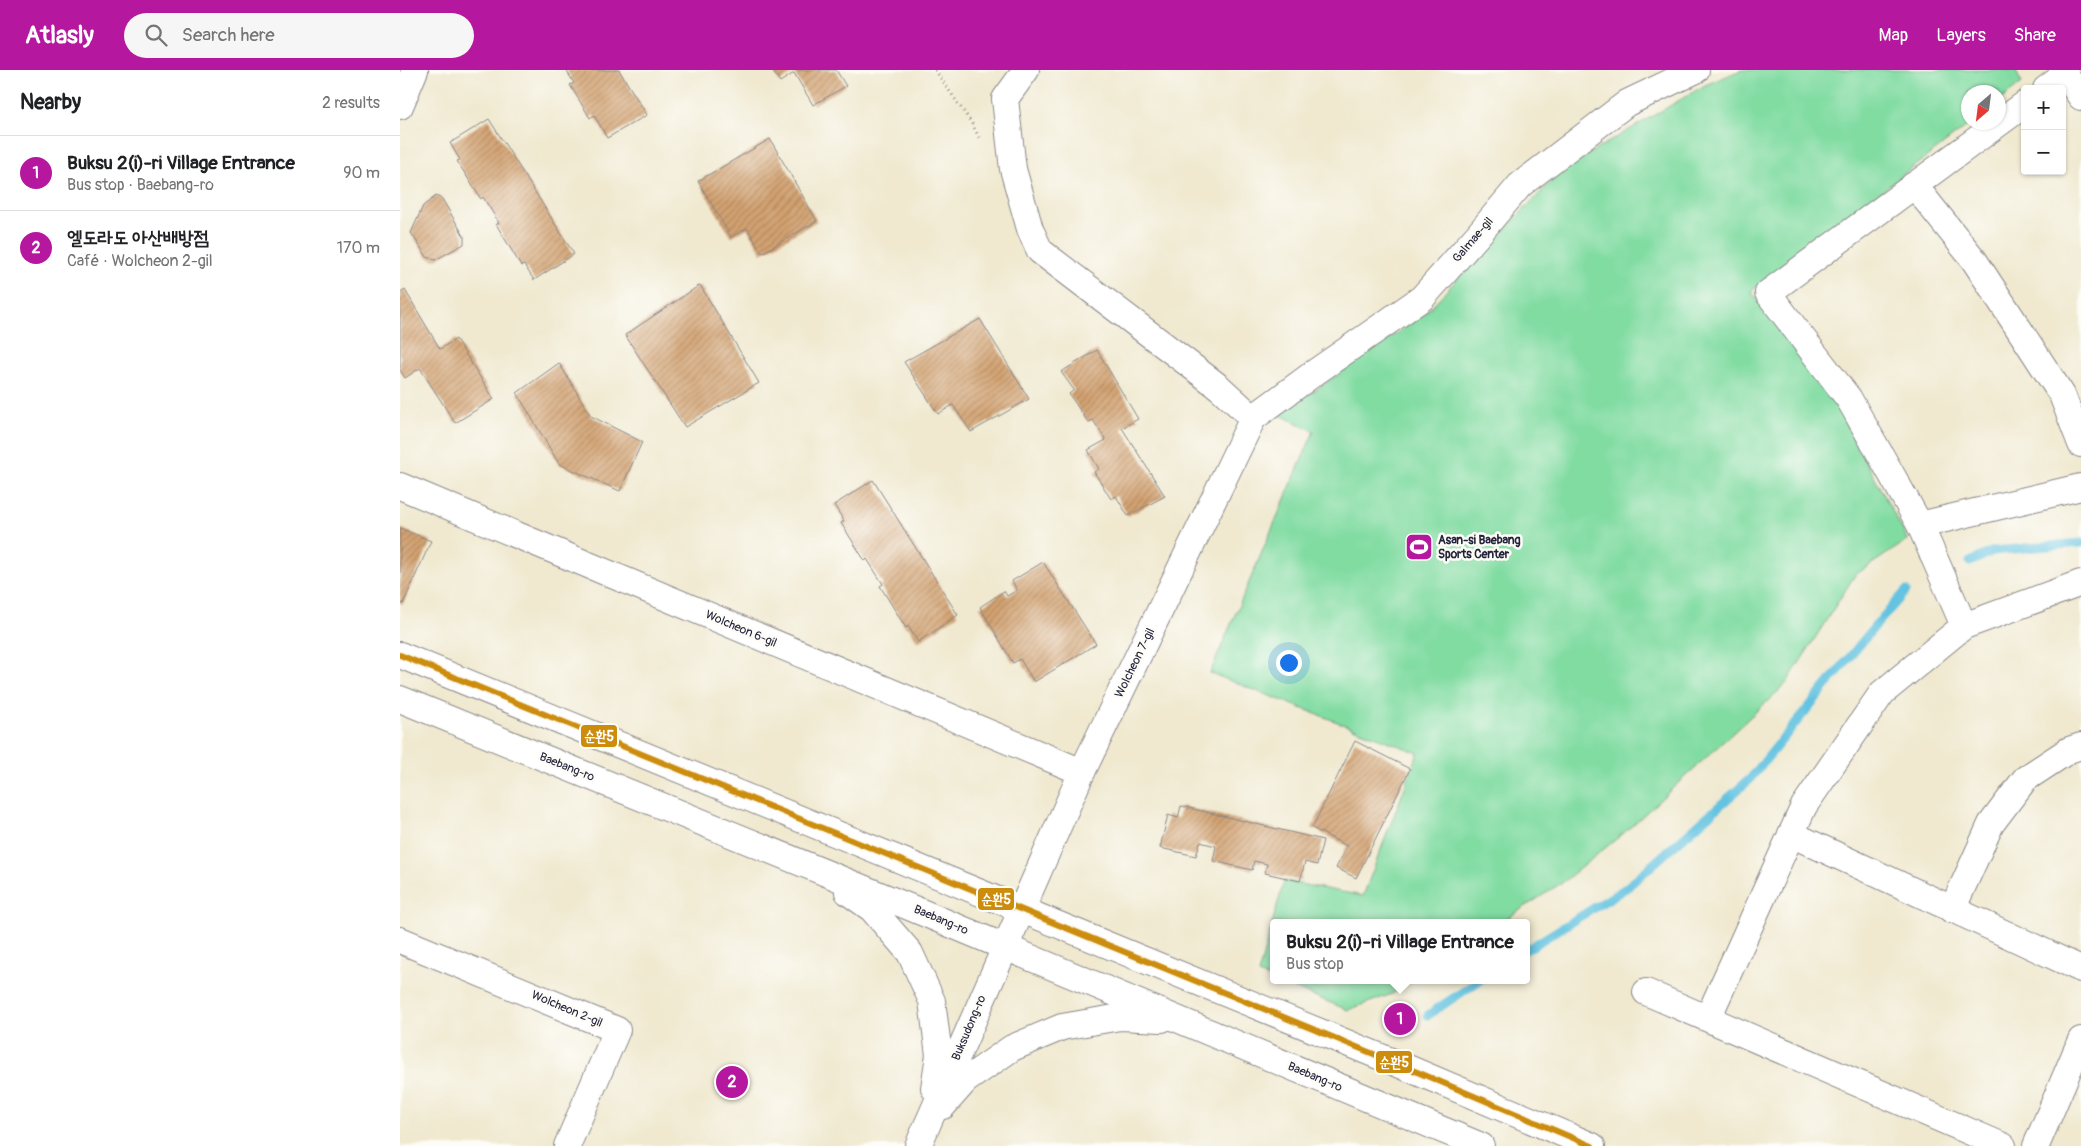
<!DOCTYPE html>
<html lang="en">
<head>
<meta charset="utf-8">
<style>
	:root { --surface:#fff; --page:#f6f6f6; --text:#202124; --muted:#757577; --line:#e0e0e0; --accent:#b5179e }
	body { margin:0; font-family:Pangolin,"Poor Story",sans-serif; background:var(--page); color:var(--text) }
	.controls { position:absolute; right:15px; top:15px; display:grid; overflow:hidden; border-radius:5px; box-shadow:0 1px 4px #0004 }
	.controls button { width:45px; height:45px; display:grid; place-items:center; padding:0; border:0; border-bottom:1px solid var(--line); background:var(--surface); color:var(--text); font:25px sans-serif }
	.compass { position:absolute; left:1561px; top:15px; width:45px; height:45px; border-radius:50%; background:var(--surface); box-shadow:0 1px 4px #0004; rotate:208deg }
	.you { position:absolute; left:888px; top:592px; width:18px; height:18px; margin:-12px; border:4px solid #fff; border-radius:50%; background:#1a73e8; box-shadow:0 0 0 8px #1a73e833 }
	.badge { display:grid; place-items:center; width:32px; height:32px; border-radius:50%; background:var(--accent); color:#fff; font-size:16px; font-weight:700 }
	.pin { position:absolute; translate:-50% -50%; border:2px solid #fff; box-shadow:0 1px 5px #0006 }
	.popup { position:absolute; left:870px; top:849px; width:260px; height:65px; box-sizing:border-box; display:grid; place-content:center; border-radius:5px; background:var(--surface); filter:drop-shadow(0 1px 4px #0005); font-size:16px; white-space:nowrap; color:var(--muted) }
	.popup b { font-size:19px; color:var(--text) }
	.popup::after { content:''; position:absolute; left:50%; top:100%; margin-left:-10px; border:10px solid transparent; border-top-color:var(--surface) }
	.list { margin:0; padding:0; list-style:none }
	h2 { display:flex; justify-content:space-between; align-items:center; height:65px; margin:0; padding:0 20px; font-size:21px }
	h2 small { font-size:16px; font-weight:400; color:var(--muted) }
	.list li { display:grid; grid-template-columns:32px 1fr auto; gap:15px; align-items:center; box-sizing:border-box; height:75px; padding:0 20px; border-top:1px solid var(--line) }
	.list b { display:block; font-size:19px; white-space:nowrap }
	.list p { margin:0; font-size:16px; white-space:nowrap; color:var(--muted) }
	.list em { font-size:16px; font-style:normal; color:var(--muted) }
	.icon { flex:none; width:28px; height:28px; fill:none; stroke:currentColor; stroke-width:2; stroke-linecap:round; stroke-linejoin:round }
	.map { position:relative; flex:none; width:1681px; height:1076px; overflow:hidden }
	header { display:flex; align-items:center; gap:30px; box-sizing:border-box; height:70px; padding:0 25px; background:var(--accent); color:#fff }
	header strong { font-size:24px }
	nav { display:flex; gap:28px; margin-inline-start:auto; font-size:18px }
	.search { width:350px; height:45px; background:var(--page); display:flex; align-items:center; gap:12px; box-sizing:border-box; padding:0 18px; border-radius:28px; color:var(--muted); font-size:19px }
	main { display:flex }
	aside { flex:1; background:var(--surface) }
	.map>svg:first-child { display:block }
</style>
</head>
<body>
<header>
<strong>Atlasly</strong>
<div class="search"><svg class="icon" aria-label="search" viewBox="0 0 24 24"><circle cx="10" cy="10" r="6"/><path d="M15 15l6 6"/></svg>Search here</div>
<nav><a>Map</a><a>Layers</a><a>Share</a></nav>
</header>
<main>
<aside>
<h2>Nearby<small>2 results</small></h2>
<ul class="list">
<li><span class="badge">1</span><div><b>Buksu 2(i)-ri Village Entrance</b><p>Bus stop · Baebang-ro</p></div><em>90 m</em></li>
<li><span class="badge">2</span><div><b>엘도라도 아산배방점</b><p>Café · Wolcheon 2-gil</p></div><em>170 m</em></li>
</ul>
</aside>
<div class="map">
<svg width="1681" height="1076" viewBox="0 0 1681 1076">
	<defs>
		<pattern id="building-hatch" width="6" height="6" patternUnits="userSpaceOnUse" patternTransform="scale(1.25)"><rect width="6" height="6" fill="#d3a271"/><path d="M-1 1l2-2M0 6l6-6M5 7l2-2" fill="none" stroke="#ab845e"/></pattern>
	</defs>
	<rect width="100%" height="100%" fill="#fdfcf7"/>
	<filter id="ink" filterUnits="userSpaceOnUse"><feTurbulence type="fractalNoise" baseFrequency=".02" numOctaves="2"/><feDisplacementMap in="SourceGraphic" scale="10" xChannelSelector="R" yChannelSelector="G"/><feConvolveMatrix kernelMatrix="1 2 1 2 8 2 1 2 1" color-interpolation-filters="sRGB"/></filter>
	<filter id="wash" filterUnits="userSpaceOnUse"><feTurbulence type="fractalNoise" baseFrequency=".0096" numOctaves="4" result="noise"/><feDisplacementMap in="SourceGraphic" scale="20" xChannelSelector="R" yChannelSelector="G"/><feGaussianBlur stdDeviation="1.12" result="paint"/><feColorMatrix in="noise" values="0 0 0 0 0 0 0 0 0 0 0 0 0 0 0 0 0 1.4 0 .05"/><feComposite in="paint" operator="in"/></filter>
	<g filter="url(#wash)">
		<rect width="100%" height="100%" fill="#f0e9d0"/>
		<g fill="#81dca2" stroke="#527f6e">
			<polygon points="1341,0 1615,0 1622,13 1599,31 1598,22 1568,22 1568,52 1571,53 1351,221 1435,334 1508,470 1455,505 1386,614 1225,762 1163,812 1100,853 874,853 874,910 858,904 884,811 963,826 1018,683 810,603 914,361 880,345 1024,244 1163,99 1305,15"/>
			<polygon points="874,910 1013,910 992,924 948,940"/>
		</g>
		<g fill="none" stroke-linecap="round" stroke-linejoin="round">
			<g stroke="#63c3e1" stroke-width="9">
				<polyline points="1570,492 1593,481 1681,473"/>
				<polyline points="1126,880 1226,818 1350,709 1476,555 1506,521"/>
				<polyline points="1028,945 1080,910"/>
			</g>
		</g>
		<g id="blocks">
			<g fill="url(#building-hatch)">
				<polygon points="166,0 219,0 247,45 207,68 194,45 190,48 170,15 174,13"/>
				<polygon points="372,0 436,0 446,16 413,35 394,3 380,12"/>
				<polygon points="89,49 174,184 134,210 124,195 121,196 96,154 99,153 83,127 81,129 57,91 60,90 50,73"/>
				<polygon points="370,69 417,151 362,183 347,158 331,167 298,111"/>
				<polygon points="36,126 42,129 64,166 64,174 35,190 27,187 11,163 23,136"/>
				<polygon points="300,215 359,313 285,357 225,265"/>
				<polygon points="5,220 40,279 56,269 94,329 55,353 20,298 5,308 0,300 0,223"/>
				<polygon points="580,249 629,329 571,362 553,335 538,344 504,292"/>
				<polygon points="697,280 738,349 722,358 765,426 728,446 716,426 711,429 694,402 699,399 688,380 706,370 693,350 688,352 669,324 674,320 661,302"/>
				<polygon points="159,293 191,346 242,372 220,421 159,394 117,323"/>
				<polygon points="473,410 558,545 518,572 508,556 506,558 480,516 483,514 467,489 465,491 441,453 444,451 434,435"/>
				<polygon points="0,458 31,471 3,534 0,533"/>
				<polygon points="643,492 696,574 634,612 620,589 613,593 580,537 604,521 607,526 617,520 612,511"/>
				<polygon points="955,671 1010,699 956,808 936,798 947,776 912,758"/>
				<polygon points="781,736 923,770 917,795 905,792 900,811 865,803 867,794 854,791 852,800 813,791 816,776 800,772 796,786 760,778 768,745 778,748"/>
			</g>
		</g>
	</g>
	<g filter="url(#ink)">
		<use href="#blocks" fill-opacity="0" stroke="#898686" stroke-width="1"/>
		<g fill="none" stroke-linecap="round" stroke-linejoin="round">
			<g stroke="#898686" stroke-width="28">
				<g id="minor">
					<polyline points="626,0 605,29 613,99 630,159 640,181 819,317 853,348"/>
					<polyline points="1662,0 1681,27"/>
					<polyline points="1646,19 1665,5"/>
					<polyline points="0,36 15,0"/>
					<polyline points="1514,115 1574,190 1662,325 1681,374"/>
					<polyline points="0,416 682,702"/>
					<polyline points="1520,455 1681,417"/>
					<polyline points="1564,556 1520,455 1449,329 1368,223 1625,34"/>
					<polyline points="0,585 1003,996 1192,1076"/>
					<polyline points="0,629 514,839 1081,1076"/>
					<polyline points="1391,764 1681,899"/>
					<polyline points="448,822 472,839 510,883 532,931 539,985 534,1018"/>
					<polyline points="1552,840 1591,754 1625,709 1669,680 1681,676"/>
					<polyline points="0,870 217,960 167,1076"/>
					<polyline points="1246,922 1603,1076"/>
					<polyline points="1308,948 1404,736 1482,623 1564,556 1681,513"/>
					<polyline points="543,1036 566,1010 612,978 662,957 720,947 762,949"/>
					<polyline points="518,1076 682,702 853,348 914,303 1022,228 1077,166 1120,115 1227,33 1296,0"/>
					<polyline points="1636,1076 1681,970"/>
				</g>
			</g>
			<polyline stroke="#898686" stroke-width="3" stroke-dasharray="1 4" stroke-linecap="butt" points="535,0 571,52 581,71"/>
			<use href="#minor" stroke="#fff" stroke-width="26"/>
			<g stroke="#fdfcf7" stroke-width="10">
				<polyline id="bus-1" points="0,585 1003,996 1192,1076"/>
			</g>
			<use href="#bus-1" stroke="#cc8c0c" stroke-width="6"/>
		</g>
	</g>
	<defs>
		<g id="stadium-square" transform="scale(1.4375)"><rect x="-9" y="-9" width="18" height="18" rx="4" fill="#b5179e" stroke="#fdfcf7"/><path d="M0-5a6.5 5 0 1 0 0 10a6.5 5 0 1 0 0-10ZM-3.5-1.8h7v3.6h-7Z" fill="#fff"/></g>
	</defs>
	<g fill-rule="evenodd">
		<use href="#stadium-square" x="1019" y="477"/>
	</g>
	<g text-anchor="middle" dominant-baseline="central" stroke-width="5" stroke-linejoin="round" paint-order="stroke">
		<g font-size="12" fill="#22223b" stroke="#fdfcf7">
			<text transform="translate(1073 170) rotate(-49)">Galmae-gil</text>
			<text transform="translate(341 559) rotate(23)">Wolcheon 6-gil</text>
			<text transform="translate(735 593) rotate(-64)">Wolcheon 7-gil</text>
			<text transform="translate(167 697) rotate(22)">Baebang-ro</text>
			<text transform="translate(541 850) rotate(23)">Baebang-ro</text>
			<text transform="translate(167 939) rotate(23)">Wolcheon 2-gil</text>
			<text transform="translate(569 958) rotate(-67)">Buksudong-ro</text>
			<text transform="translate(915 1007) rotate(23)">Baebang-ro</text>
		</g>
		<g font-size="12" font-weight="bold" fill="#22223b" stroke="#fdfcf7" text-anchor="start">
			<text x="1038" y="470">Asan-si Baebang<tspan x="1038" dy="14">Sports Center</tspan></text>
		</g>
	</g>
	<g stroke="#fdfcf7" stroke-width="2">
		<rect x="180" y="654" width="38" height="24" rx="5" fill="#cc8c0c"/>
		<rect x="577" y="817" width="38" height="24" rx="5" fill="#cc8c0c"/>
		<rect x="975" y="980" width="38" height="24" rx="5" fill="#cc8c0c"/>
	</g>
	<g font-size="14" text-anchor="middle" font-weight="bold" fill="#fff">
		<text x="199" y="671">순환5</text>
		<text x="596" y="834">순환5</text>
		<text x="994" y="997">순환5</text>
	</g>
</svg>
<div class="controls">
<button>+</button>
<button>−</button>
</div>
<svg class="compass" viewBox="-18 -18 36 36"><path d="M0-13l5 13h-10z" fill="#e53935"/><path d="M0 13l5-13h-10z" fill="#757577"/></svg>
<div class="you"></div>
<div class="pin badge" style="left:1000px;top:949px">1</div>
<div class="popup"><b>Buksu 2(i)-ri Village Entrance</b>Bus stop</div>
<div class="pin badge" style="left:332px;top:1012px">2</div>
</div>
</main>
</body>
</html>
